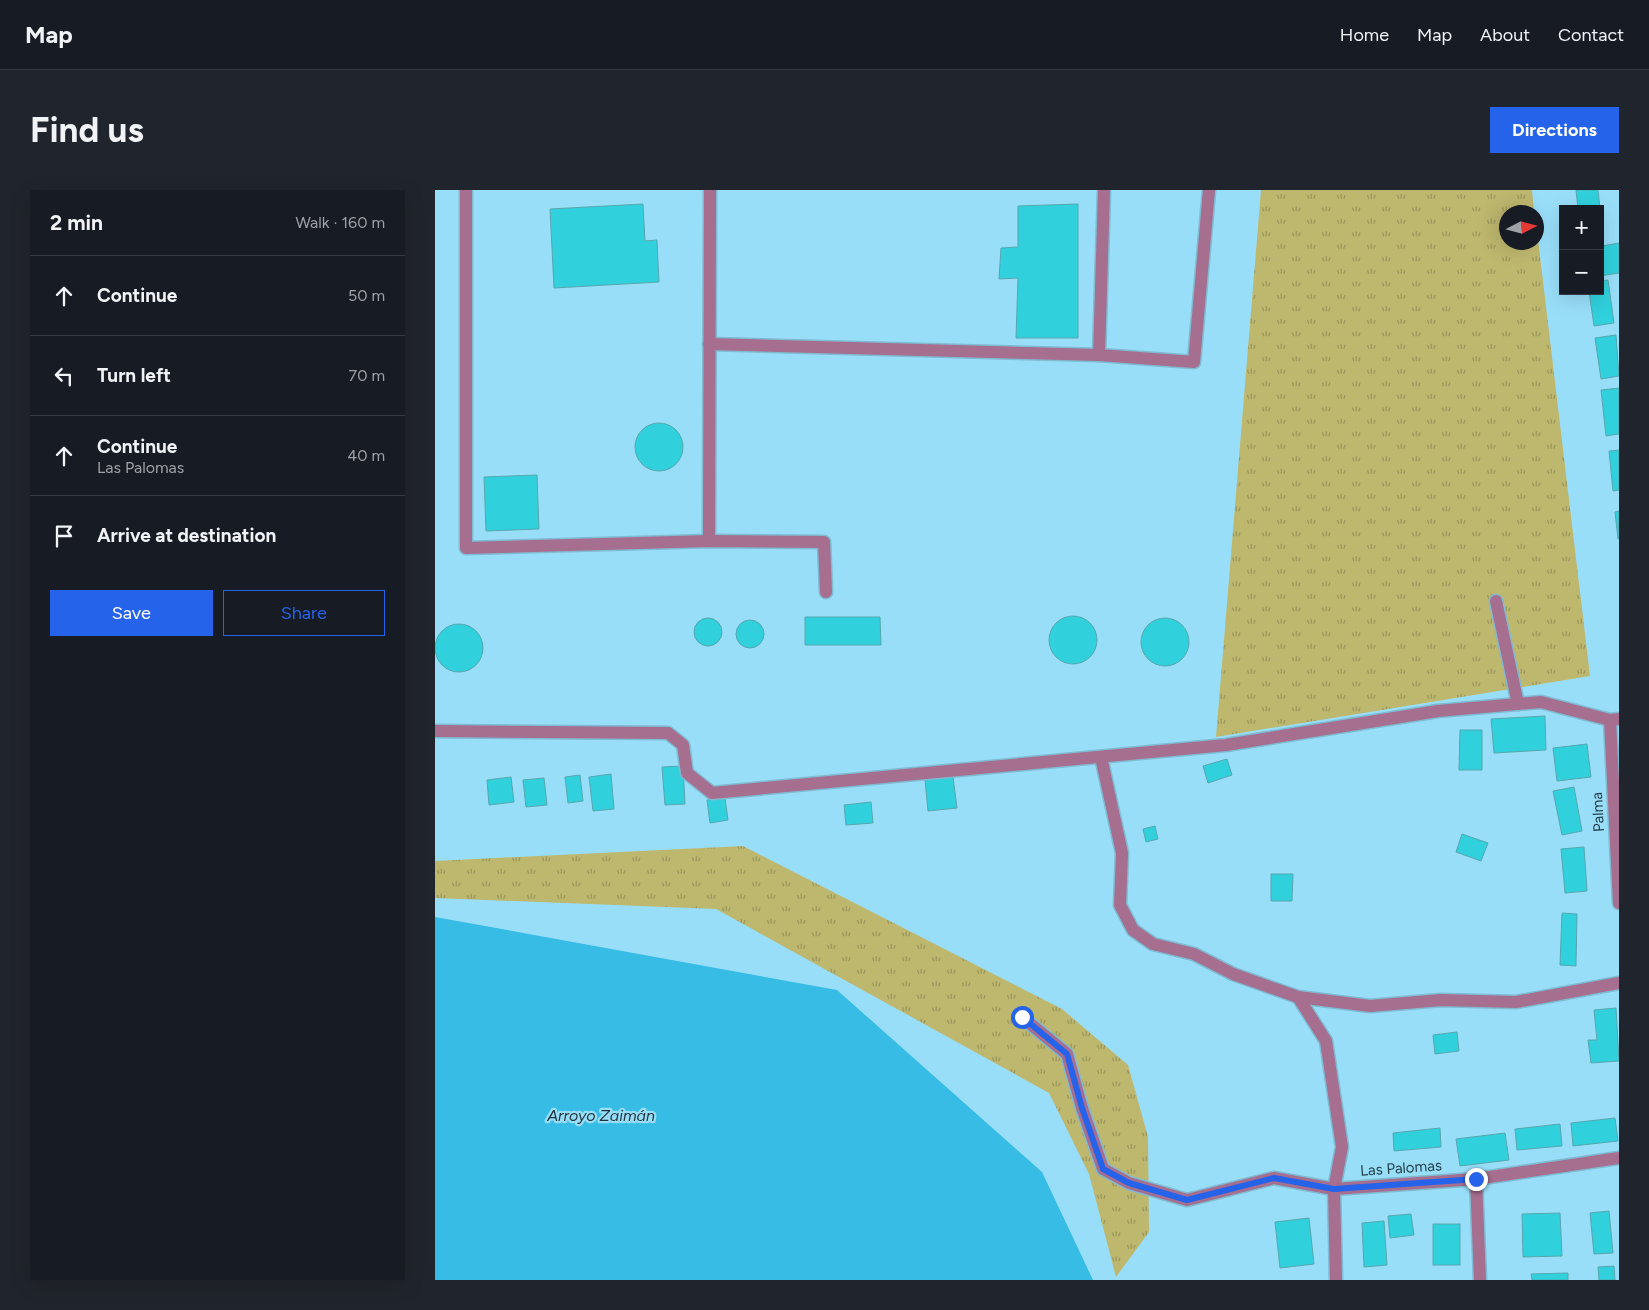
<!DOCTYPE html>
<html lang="en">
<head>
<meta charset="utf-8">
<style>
	:root { --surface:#171b24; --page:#20242c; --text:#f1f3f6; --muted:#9ea1a6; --line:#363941; --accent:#2563eb }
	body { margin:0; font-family:Figtree,sans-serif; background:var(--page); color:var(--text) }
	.controls { position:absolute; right:15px; top:15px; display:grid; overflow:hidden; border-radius:0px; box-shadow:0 5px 20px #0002 }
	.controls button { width:45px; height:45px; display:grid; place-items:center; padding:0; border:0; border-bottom:1px solid var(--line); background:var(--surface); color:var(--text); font:25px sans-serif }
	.compass { position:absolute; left:1064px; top:15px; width:45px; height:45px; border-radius:50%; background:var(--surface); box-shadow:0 5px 20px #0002; rotate:84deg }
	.stop { position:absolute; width:15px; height:15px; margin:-11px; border:4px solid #2563eb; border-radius:50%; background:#fff }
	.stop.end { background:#2563eb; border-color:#fff; box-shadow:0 1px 5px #0008 }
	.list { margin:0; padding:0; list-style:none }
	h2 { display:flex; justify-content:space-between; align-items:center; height:65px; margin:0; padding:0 20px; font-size:21px }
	h2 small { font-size:16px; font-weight:400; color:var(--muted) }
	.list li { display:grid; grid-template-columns:32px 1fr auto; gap:15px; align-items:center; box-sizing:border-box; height:80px; padding:0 20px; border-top:1px solid var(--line) }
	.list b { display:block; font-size:19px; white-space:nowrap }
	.list p { margin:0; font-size:16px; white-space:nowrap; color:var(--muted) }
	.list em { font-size:16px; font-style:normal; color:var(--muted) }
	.actions { display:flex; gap:10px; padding:15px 20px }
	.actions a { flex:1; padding:11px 0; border:1px solid var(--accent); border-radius:0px; text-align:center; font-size:18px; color:var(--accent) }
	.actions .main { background:var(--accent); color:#fff }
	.icon { flex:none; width:28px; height:28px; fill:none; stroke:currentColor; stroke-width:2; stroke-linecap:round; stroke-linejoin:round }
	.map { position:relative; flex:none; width:1184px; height:1090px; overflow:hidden; border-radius:0px }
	header { display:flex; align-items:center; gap:30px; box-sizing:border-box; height:70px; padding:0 25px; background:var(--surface); border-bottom:1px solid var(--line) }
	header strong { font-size:24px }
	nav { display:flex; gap:28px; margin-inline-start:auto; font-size:18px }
	.intro { display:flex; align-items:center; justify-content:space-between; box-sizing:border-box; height:120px; padding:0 30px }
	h1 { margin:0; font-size:35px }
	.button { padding:12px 22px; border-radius:0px; background:var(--accent); color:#fff; font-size:18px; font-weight:700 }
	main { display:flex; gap:30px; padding:0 30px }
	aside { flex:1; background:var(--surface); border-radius:0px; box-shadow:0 5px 20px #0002 }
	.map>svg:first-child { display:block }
</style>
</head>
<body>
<header>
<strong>Map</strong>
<nav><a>Home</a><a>Map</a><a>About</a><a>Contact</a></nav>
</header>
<div class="intro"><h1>Find us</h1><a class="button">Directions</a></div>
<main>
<aside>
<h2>2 min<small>Walk · 160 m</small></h2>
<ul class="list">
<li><svg class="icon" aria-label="ahead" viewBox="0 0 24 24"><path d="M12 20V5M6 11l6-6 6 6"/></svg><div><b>Continue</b></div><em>50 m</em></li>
<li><svg class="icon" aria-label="left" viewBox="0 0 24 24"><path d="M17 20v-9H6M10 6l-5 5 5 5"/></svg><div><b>Turn left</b></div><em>70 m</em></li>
<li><svg class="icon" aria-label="ahead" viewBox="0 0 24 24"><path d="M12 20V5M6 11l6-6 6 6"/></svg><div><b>Continue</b><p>Las Palomas</p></div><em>40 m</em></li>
<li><svg class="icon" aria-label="arrive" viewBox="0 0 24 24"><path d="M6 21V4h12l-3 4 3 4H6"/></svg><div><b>Arrive at destination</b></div></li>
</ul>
<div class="actions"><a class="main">Save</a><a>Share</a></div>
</aside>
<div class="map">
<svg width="1184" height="1090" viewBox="0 0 1184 1090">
	<defs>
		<pattern id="grass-tufts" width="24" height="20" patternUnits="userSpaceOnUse" patternTransform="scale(1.25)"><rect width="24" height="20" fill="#beb76e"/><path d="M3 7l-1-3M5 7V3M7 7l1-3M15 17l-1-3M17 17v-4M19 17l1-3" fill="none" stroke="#9a965c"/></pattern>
	</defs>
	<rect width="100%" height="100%" fill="#99def9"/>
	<g fill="url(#grass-tufts)">
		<polygon points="826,0 1097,0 1099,22 1072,22 1072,52 1102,52 1102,41 1155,486 781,547"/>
		<polygon points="308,656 627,819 693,875 713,947 714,1042 681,1087 654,984 614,903 281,719 0,708 0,671"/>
	</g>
	<polygon fill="#36bce5" points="0,727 402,800 607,982 658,1090 0,1090"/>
	<g fill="#30d0dd" stroke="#57a7af">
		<polygon points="1141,0 1163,0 1165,19 1143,19"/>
		<polygon points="208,14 210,51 222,50 224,92 119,98 115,19"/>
		<polygon points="643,14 643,148 581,148 583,88 564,89 566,58 583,57 583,16"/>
		<polygon points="1165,41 1167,56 1184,53 1184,83 1165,86"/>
		<polygon points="1173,90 1179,133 1159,136 1154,101 1165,101 1165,91"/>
		<polygon points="1181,145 1184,186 1166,189 1160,148"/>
		<polygon points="1184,198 1184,244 1171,246 1166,200"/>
		<circle cx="224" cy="257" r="24"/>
		<polygon points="1184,260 1184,300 1178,301 1174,261"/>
		<polygon points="102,285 104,339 51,341 49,287"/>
		<polygon points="1184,321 1184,349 1183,349 1180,322"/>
		<circle cx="638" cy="450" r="24"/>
		<polygon points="370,427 445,427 446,455 370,455"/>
		<circle cx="730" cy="452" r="24"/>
		<circle cx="273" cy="442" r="14"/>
		<circle cx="315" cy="444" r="14"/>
		<circle cx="24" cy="458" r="24"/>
		<polygon points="1110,526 1111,560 1059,563 1056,529"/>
		<polygon points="1025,540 1047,540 1047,580 1024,580"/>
		<polygon points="1152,554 1156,587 1122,591 1118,558"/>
		<polygon points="792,569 797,585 773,593 768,576"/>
		<polygon points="248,576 250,614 230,615 227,577"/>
		<polygon points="176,584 179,619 158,621 154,587"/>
		<polygon points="145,585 148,611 133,613 130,587"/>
		<polygon points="76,587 79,612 54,615 52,590"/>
		<polygon points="518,587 522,618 493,621 490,590"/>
		<polygon points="109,588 112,615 91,617 88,590"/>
		<polygon points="1139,597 1147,641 1127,645 1118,601"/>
		<polygon points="290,608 293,630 275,633 272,610"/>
		<polygon points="436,612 438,633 411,635 409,615"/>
		<polygon points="720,636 723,649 711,652 708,639"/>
		<polygon points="1027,644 1053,653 1046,671 1021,662"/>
		<polygon points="1149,657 1152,701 1130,703 1126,659"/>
		<polygon points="836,684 858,684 857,711 836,711"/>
		<polygon points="1127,723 1142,724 1141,776 1125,775"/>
		<polygon points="1181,818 1184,871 1156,873 1153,850 1162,850 1159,820"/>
		<polygon points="1022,842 1024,861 1000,864 998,845"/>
		<polygon points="1180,928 1183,951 1138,956 1136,933"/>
		<polygon points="1125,934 1127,956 1082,960 1080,939"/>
		<polygon points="1005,938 1006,957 959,961 958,943"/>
		<polygon points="1070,943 1074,970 1025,976 1021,949"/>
		<polygon points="1174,1021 1178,1063 1159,1064 1155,1023"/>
		<polygon points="1125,1023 1127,1066 1088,1067 1087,1024"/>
		<polygon points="976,1024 979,1045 955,1048 953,1026"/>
		<polygon points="874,1028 879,1074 845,1078 840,1032"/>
		<polygon points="949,1031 952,1075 929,1077 927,1033"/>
		<rect x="998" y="1034" width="27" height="41"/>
		<polygon points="1179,1076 1180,1090 1164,1090 1163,1077"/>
		<polygon points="1133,1083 1133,1090 1097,1090 1096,1084"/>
	</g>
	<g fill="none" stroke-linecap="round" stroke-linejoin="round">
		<g stroke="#7fbbd2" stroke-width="15">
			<g id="minor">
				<polyline points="31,0 31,358 274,351 389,352 391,402"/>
				<polyline points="669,0 664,165 759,172 774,0"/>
				<polyline points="274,154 664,165"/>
				<polyline points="274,351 275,0"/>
				<polyline points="1061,411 1083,514"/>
				<polyline points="1175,530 1184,713"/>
				<polyline points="0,541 233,543 248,555 252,583 277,603 791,555 1003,521 1106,512 1175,530 1184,529"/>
				<polyline points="666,567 687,663 685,715 698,740 718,754 759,764 798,784 863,807 935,816 1006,810 1081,812 1184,793"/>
				<polyline points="863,807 891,851 907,957 899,999 901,1090"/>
				<polyline points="587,827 632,864 647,918 668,979 694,993 752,1010 839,988 899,999 1041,989 1184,968"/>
				<polyline points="1041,989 1045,1090"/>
			</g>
		</g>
		<use href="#minor" stroke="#a66e8f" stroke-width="12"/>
	</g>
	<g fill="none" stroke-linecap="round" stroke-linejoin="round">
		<polyline stroke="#2563eb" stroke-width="6" points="587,827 632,864 647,918 668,979 694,993 752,1010 839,988 899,999 1041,989"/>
	</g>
	<g text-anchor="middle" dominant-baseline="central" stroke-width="4.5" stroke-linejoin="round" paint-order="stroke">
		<g font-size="15" fill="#223f49" stroke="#99def9">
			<text transform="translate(1163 622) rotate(-93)">Palma</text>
			<text transform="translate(966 978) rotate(-4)">Las Palomas</text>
		</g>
		<g font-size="16" font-style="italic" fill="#1e333b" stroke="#99def9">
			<text x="166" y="925">Arroyo Zaimán</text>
		</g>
	</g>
</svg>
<div class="controls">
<button>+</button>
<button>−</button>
</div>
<svg class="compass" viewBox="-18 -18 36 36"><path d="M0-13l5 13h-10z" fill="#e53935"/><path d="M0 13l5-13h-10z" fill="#9ea1a6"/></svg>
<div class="stop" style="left:587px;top:827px"></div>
<div class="stop end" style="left:1041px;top:989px"></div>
</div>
</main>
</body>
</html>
